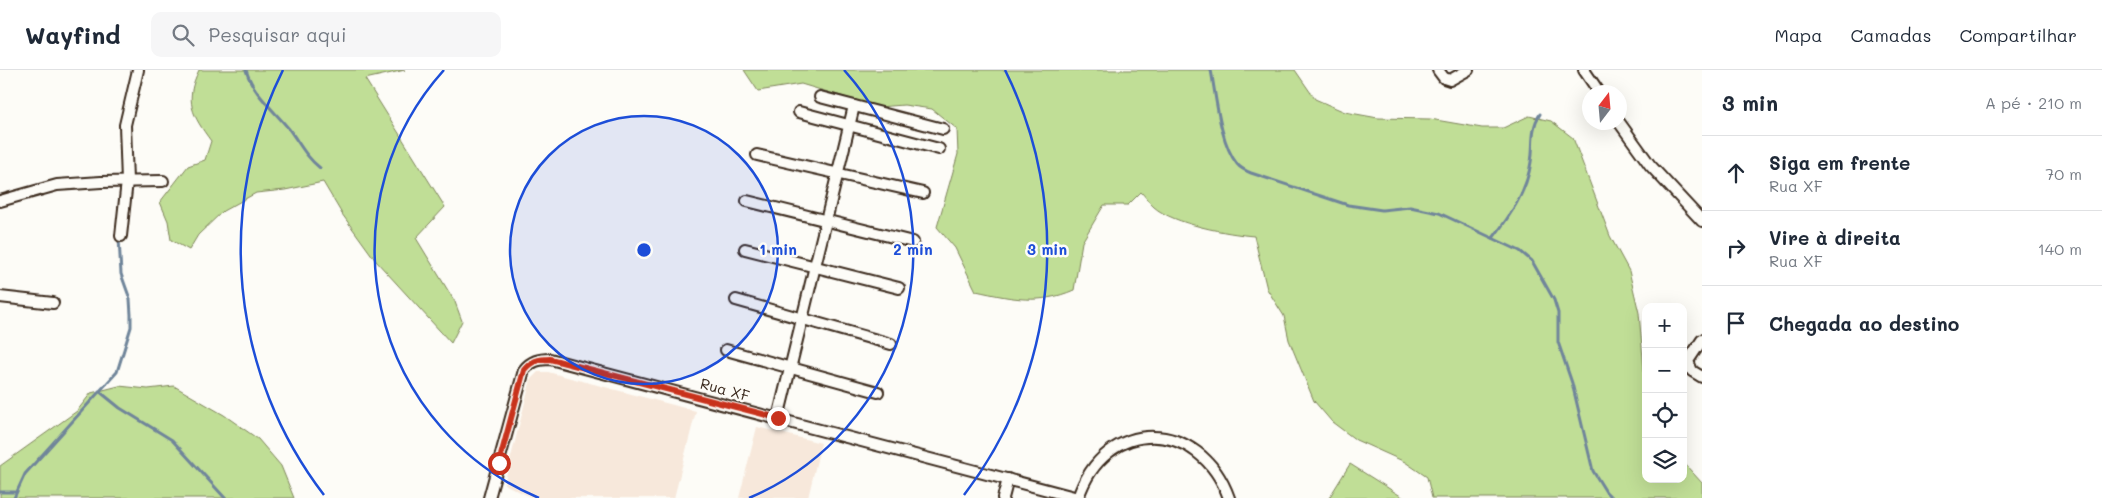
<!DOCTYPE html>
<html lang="pt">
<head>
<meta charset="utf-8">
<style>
	:root { --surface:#fff; --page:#f6f6f7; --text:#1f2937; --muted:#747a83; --line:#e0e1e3 }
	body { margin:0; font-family:Mali,sans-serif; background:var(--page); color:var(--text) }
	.controls { position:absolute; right:15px; bottom:15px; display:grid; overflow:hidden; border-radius:10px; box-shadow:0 5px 20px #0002 }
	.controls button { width:45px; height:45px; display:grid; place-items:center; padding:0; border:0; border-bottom:1px solid var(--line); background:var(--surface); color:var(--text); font:25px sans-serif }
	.compass { position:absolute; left:1582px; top:15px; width:45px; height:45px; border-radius:50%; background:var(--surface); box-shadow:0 5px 20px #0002; rotate:16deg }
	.stop { position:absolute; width:15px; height:15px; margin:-11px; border:4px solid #c8321e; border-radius:50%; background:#fff }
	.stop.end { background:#c8321e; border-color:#fff; box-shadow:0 1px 5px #0008 }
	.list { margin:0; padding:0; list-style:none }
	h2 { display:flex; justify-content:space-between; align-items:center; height:65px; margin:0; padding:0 20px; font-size:21px }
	h2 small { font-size:16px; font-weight:400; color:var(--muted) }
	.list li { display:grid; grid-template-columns:32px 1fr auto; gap:15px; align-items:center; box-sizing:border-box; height:75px; padding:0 20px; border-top:1px solid var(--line) }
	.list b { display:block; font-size:19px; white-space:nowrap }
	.list p { margin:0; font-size:16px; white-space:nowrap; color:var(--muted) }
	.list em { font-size:16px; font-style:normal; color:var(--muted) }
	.icon { flex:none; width:28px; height:28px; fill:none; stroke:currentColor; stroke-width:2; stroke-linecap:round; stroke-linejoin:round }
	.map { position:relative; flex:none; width:1702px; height:428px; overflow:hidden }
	header { display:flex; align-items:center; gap:30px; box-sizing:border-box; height:70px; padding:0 25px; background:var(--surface); border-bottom:1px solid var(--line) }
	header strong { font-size:24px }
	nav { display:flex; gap:28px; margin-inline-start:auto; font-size:18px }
	.search { width:350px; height:45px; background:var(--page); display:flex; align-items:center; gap:12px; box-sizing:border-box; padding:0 18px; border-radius:10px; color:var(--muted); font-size:19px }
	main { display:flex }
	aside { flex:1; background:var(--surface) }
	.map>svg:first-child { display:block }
</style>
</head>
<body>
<header>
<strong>Wayfind</strong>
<div class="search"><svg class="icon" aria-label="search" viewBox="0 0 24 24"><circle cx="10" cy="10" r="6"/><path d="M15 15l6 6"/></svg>Pesquisar aqui</div>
<nav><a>Mapa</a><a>Camadas</a><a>Compartilhar</a></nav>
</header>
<main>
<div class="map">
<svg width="1702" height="428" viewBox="0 0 1702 428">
	<rect width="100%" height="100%" fill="#fdfcf7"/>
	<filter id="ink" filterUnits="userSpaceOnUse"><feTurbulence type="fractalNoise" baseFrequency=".02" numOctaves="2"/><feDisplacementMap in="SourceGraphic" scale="10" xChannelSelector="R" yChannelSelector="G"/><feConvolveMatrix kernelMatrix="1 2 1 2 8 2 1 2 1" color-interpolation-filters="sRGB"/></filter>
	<g filter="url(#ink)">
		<g fill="#f7e8db">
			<polygon points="538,302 548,302 696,341 674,428 533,428 504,414 531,309"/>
			<polygon points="757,357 821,373 808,428 739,428"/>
		</g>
		<g fill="#c0de96" stroke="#7e845a">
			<path d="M 199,0 L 405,0 L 365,9 L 445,137 L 416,168 L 455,232 L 462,251 L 451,273 L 376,191 L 342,144 L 323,112 L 285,120 L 256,123 L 223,141 L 198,165 L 189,180 L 171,170 L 168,151 L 160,132 L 188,96 L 205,90 L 211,71 C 192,45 184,31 199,0 Z"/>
			<path d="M 744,0 L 1295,0 L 1315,29 L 1345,42 L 1378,48 L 1430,49 L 1482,58 L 1503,58 L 1529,46 L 1551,51 L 1573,68 L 1610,166 L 1629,201 L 1639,243 L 1646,323 L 1646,409 L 1683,409 L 1683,392 L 1702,413 L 1702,428 L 1432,428 L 1427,407 L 1405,392 L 1356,370 L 1332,352 L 1314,331 L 1289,270 L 1284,246 L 1267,219 L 1254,166 C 1229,164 1173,154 1154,137 C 1149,133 1146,127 1141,122 L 1128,135 L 1104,135 L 1082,172 L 1074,220 C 1039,235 1013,229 976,221 L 955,178 L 937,157 L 958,84 L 957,59 L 932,39 L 904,35 L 878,37 L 801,14 L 758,21 Z"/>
			<polygon points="119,316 148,319 174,316 224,345 258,369 281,396 294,428 0,428 0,396 77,341 91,323"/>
			<polygon points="1350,394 1404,428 1329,428"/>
		</g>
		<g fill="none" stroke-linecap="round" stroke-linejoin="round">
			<g stroke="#6f859a" stroke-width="3">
				<path d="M 246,0 C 253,24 274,40 289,59 C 300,74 306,87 320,98"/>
				<path d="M 1211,0 C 1216,27 1220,73 1237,94 C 1241,99 1246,101 1251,103 L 1348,135 L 1382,140 L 1410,137 L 1439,143 L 1520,181 L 1532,191 L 1554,230 L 1558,243 L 1558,272 L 1572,313 L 1593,401 L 1606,422 L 1612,428"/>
				<path d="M 1493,168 C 1510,146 1527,121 1531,92 C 1534,75 1530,59 1540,44"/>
				<polyline points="99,321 120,338 172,370 225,428"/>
				<polyline points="0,422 15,422"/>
				<polyline points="14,428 25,404 117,302 131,257 131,245 130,229 121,204 119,168"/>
			</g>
			<g stroke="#3b2a1e" stroke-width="14">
				<g id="minor">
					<polyline points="1438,0 1444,8 1450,10 1468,0"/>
					<polyline points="1584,0 1599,22"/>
					<polyline points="820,27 943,59"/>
					<polyline points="799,42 939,79"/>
					<polyline points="1619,52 1650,95 1702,151"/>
					<polyline points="757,85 923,123"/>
					<polyline points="0,131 57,115 101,112 163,111"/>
					<polyline points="747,131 913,172"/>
					<polyline points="121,166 127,111 125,55 138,0"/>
					<polyline points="745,179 899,218"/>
					<polyline points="0,227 53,233"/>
					<polyline points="736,230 891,274"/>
					<polyline points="1702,270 1688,291 1692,301 1702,307"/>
					<polyline points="726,280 878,322"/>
					<polyline points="778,348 854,36"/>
					<path d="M 489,428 L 524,300 C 531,291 539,289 550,289 L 1078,428"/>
					<polyline points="1003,428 1008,409"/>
					<path d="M 1078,428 C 1105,346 1200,347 1229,428"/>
				</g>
			</g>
			<use href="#minor" stroke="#fdfcf7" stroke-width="10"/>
		</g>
	</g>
	<g fill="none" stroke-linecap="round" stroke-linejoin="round" filter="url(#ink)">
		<path stroke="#c8321e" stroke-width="6" d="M 499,393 L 524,300 C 531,291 539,289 550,289 L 778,348"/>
	</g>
	<circle cx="644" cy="180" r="134" fill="#1d4ed8" fill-opacity=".12"/>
	<g fill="none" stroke="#1d4ed8" stroke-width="2.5">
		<circle cx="644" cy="180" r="134"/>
		<path d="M539 428A269 269 0 0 1 444 0M844 0A269 269 0 0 1 749 428"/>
		<path d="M324 425A403 403 0 0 1 283 0M1005 0A403 403 0 0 1 964 425"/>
	</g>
	<g text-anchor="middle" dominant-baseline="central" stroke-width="5" stroke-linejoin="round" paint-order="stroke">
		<g font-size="15" fill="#3b2a1e" stroke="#fdfcf7">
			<text transform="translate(725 319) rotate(15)">Rua XF</text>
		</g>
	</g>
	<circle cx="644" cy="180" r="8" fill="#1d4ed8" stroke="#fdfcf7" stroke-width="2.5"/>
	<g font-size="15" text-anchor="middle" font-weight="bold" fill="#1d4ed8" stroke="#fdfcf7" stroke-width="5" stroke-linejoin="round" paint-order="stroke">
		<text x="778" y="185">1 min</text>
		<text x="913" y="185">2 min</text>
		<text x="1047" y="185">3 min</text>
	</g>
</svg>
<div class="controls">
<button>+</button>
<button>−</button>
<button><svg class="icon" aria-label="locate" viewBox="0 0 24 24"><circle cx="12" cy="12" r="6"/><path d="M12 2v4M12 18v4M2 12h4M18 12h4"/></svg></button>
<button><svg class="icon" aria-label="layers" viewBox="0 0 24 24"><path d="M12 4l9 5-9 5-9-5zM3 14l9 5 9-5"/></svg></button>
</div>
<svg class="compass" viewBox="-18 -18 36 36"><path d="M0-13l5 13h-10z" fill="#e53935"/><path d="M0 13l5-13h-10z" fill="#747a83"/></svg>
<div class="stop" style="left:499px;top:393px"></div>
<div class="stop end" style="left:778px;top:348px"></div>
</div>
<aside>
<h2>3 min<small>A pé · 210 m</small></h2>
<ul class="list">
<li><svg class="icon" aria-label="ahead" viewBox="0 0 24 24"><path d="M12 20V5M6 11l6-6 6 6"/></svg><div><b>Siga em frente</b><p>Rua XF</p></div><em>70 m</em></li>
<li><svg class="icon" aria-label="right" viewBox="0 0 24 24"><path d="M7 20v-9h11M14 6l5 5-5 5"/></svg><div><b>Vire à direita</b><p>Rua XF</p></div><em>140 m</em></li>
<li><svg class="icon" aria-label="arrive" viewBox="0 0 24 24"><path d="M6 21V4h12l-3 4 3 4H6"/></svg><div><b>Chegada ao destino</b></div></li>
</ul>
</aside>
</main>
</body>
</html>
